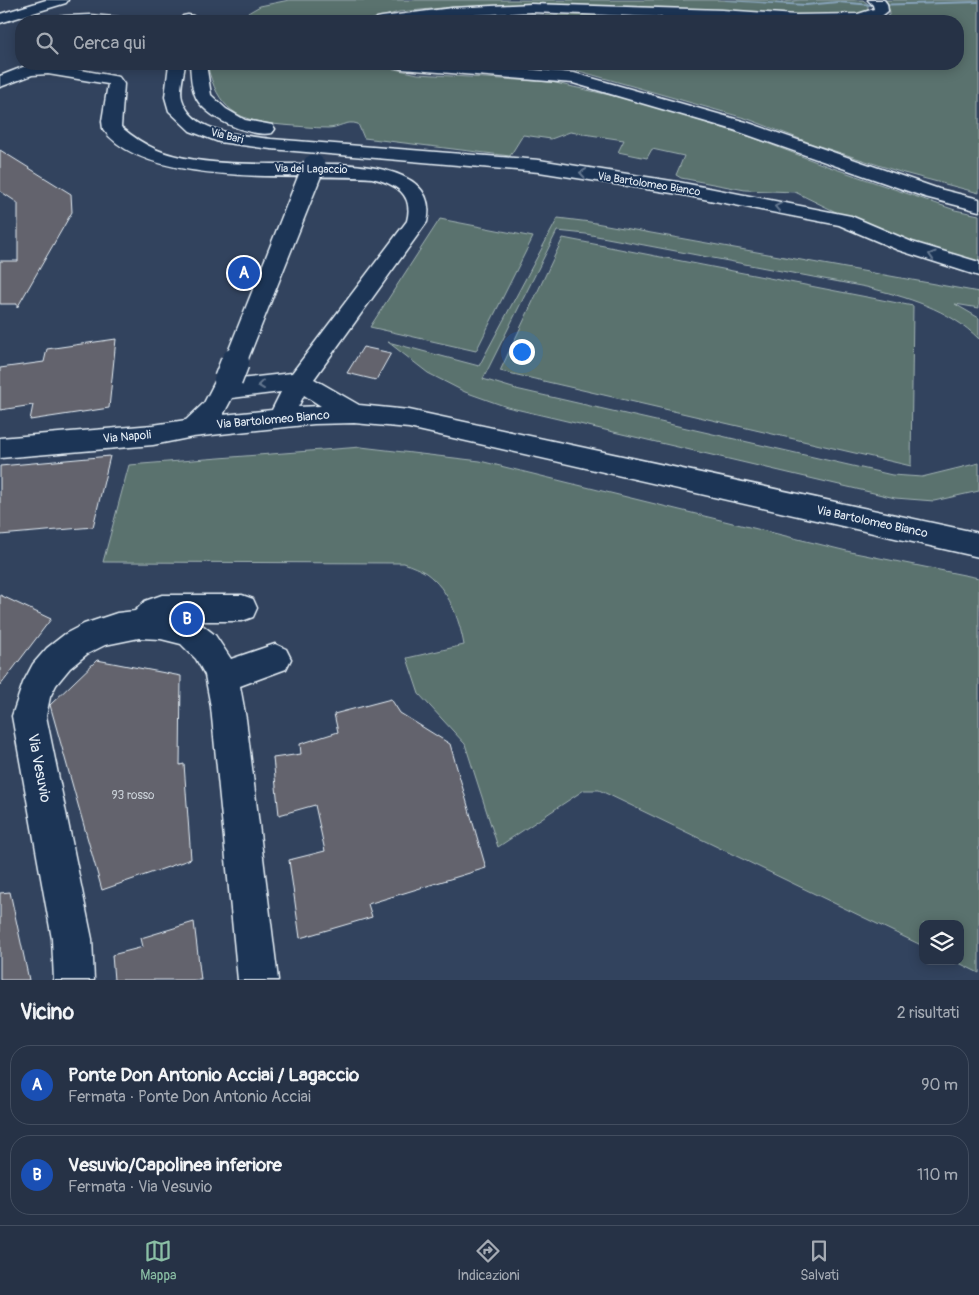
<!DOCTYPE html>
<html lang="it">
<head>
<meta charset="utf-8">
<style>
	:root { --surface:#263246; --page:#323e51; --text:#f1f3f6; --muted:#a4aab3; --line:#424d5f; --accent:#8abfa5 }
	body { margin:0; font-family:Pangolin,sans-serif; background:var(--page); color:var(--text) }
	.controls { position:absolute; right:15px; bottom:15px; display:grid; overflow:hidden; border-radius:10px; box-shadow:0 2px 12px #0003 }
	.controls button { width:45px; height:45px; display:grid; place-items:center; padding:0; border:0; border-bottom:1px solid var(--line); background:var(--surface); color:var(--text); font:25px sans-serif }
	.you { position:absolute; left:521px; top:351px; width:18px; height:18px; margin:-12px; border:4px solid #fff; border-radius:50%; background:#1a73e8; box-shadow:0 0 0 8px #1a73e833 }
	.badge { display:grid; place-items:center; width:32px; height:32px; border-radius:50%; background:var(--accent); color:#fff; font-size:16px; font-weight:700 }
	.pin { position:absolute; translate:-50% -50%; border:2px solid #fff; box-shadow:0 1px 5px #0006 }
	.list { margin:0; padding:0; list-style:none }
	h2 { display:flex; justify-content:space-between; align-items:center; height:65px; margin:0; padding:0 20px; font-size:21px }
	h2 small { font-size:16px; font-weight:400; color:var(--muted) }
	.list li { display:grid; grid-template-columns:32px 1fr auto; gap:15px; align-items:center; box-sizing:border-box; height:80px; margin:0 10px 10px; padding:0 10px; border:1px solid var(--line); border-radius:20px }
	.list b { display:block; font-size:19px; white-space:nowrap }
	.list p { margin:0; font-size:16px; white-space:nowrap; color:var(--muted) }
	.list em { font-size:16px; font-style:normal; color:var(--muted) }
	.icon { flex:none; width:28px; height:28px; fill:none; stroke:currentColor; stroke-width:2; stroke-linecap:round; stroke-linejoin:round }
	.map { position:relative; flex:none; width:979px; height:980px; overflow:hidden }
	.search { position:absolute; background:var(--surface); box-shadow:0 2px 12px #0003; left:15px; right:15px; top:15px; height:55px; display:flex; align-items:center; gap:12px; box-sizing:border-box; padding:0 18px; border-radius:20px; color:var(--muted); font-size:19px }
	.sheet { height:245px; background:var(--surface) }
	nav { display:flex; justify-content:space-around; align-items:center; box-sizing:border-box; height:70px; border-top:1px solid var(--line); background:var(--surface); font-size:14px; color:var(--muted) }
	nav a { display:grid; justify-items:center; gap:2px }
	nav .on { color:var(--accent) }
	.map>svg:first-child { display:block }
</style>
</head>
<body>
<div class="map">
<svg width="979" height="980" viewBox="0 0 979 980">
	<rect width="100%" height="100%" fill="#32435e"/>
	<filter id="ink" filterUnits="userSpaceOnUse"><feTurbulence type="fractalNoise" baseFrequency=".02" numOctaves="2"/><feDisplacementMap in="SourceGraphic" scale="10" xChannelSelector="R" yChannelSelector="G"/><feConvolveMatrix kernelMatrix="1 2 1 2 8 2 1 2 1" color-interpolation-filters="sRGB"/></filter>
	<g filter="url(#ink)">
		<g fill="#5a726e" stroke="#a1b2b3">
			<polygon points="289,0 770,0 784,2 800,0 863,0 868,4 868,10 856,16 789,15 536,6 453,7 399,12 366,21 234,21 260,6"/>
			<polygon points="880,0 979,0 979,193 900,172 813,144 748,119 572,69 521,64 958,64 958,21 869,21 888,17 890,12 887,4"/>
			<polygon points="567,15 722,17 785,21 421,21 463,16"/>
			<path d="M 207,64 L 370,64 L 418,74 L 551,82 L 641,102 L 754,138 L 827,166 L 955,210 L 979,215 L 979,263 L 875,231 L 795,192 L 745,190 L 681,178 L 676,175 L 684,156 L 652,149 L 647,158 L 618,152 L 624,140 L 570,132 L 551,139 L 523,135 L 510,156 L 364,138 L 358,124 C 346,120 339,128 328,128 C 313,128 298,126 282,125 C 237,121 218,110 207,64 Z"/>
			<path d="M 558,218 L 590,222 L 979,292 L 979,308 L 955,304 L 979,318 L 979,339 C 949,309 906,297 866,287 L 586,234 L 557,231 L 483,379 L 516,389 L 892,475 L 922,477 L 979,463 L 979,491 L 934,501 L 895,498 L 507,407 L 465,392 L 428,373 L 388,342 L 479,366 Z"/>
			<polygon points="440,219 533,237 476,351 370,327"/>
			<polygon points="563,238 913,306 911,466 500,371"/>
			<path d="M 361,447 L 480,461 L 855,553 L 979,578 L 979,973 L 955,961 L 960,961 L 960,924 L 923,924 L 923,946 L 599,790 L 584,790 L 498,847 L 465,744 L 419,694 L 407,658 L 464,645 C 459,618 449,590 426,573 C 420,569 411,566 404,563 L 103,562 L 129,465 Z"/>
		</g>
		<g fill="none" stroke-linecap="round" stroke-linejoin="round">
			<polygon fill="#87a3b9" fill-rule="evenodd" points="724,0 806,4 838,1 872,4 979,1 979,3 872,6 838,3 806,6 726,1"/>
		</g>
		<g fill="#63636d" stroke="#e8f1f8">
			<polygon points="0,150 71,194 72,212 17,308 17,304 0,304 0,261 18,261 18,203 0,191"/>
			<polygon points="116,339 109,408 30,420 33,405 0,410 0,368 44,362 47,349"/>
			<polygon points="363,347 391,353 376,380 347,373"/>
			<polygon points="110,456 93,527 0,535 0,466"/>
			<polygon points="0,595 51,619 0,686"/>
			<polygon points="97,660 181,676 180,765 184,764 191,859 102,890 50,705"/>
			<polygon points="391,699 400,713 450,744 486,868 368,904 372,917 300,938 289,860 325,851 315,805 279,815 273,758 301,754 300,744 338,732 334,714"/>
			<polygon points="10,892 29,980 0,980 0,893"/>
			<polygon points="194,922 201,980 114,980 112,955 143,947 141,938"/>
		</g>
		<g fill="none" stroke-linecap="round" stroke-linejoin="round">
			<g stroke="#e8f1f8" stroke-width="3">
				<g id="minor">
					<polygon points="46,0 68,0 66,3 0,23 0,14"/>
					<polygon points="868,0 884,0 887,4 888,11 878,19 866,21 765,21 531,12 452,16 414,21 375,21 377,18 382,17 452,8 531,4 722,10 796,15 858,14 874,9 873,5"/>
					<polygon points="90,15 127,18 129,21 39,21 41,18 46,17"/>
					<polygon points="188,15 193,16 198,21 182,21 181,19 183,16"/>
					<path d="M 48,64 L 119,77 L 124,84 L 121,127 C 145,147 164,155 196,160 C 221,164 247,164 272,164 C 312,165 443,152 427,222 L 314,379 L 359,405 L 409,410 L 979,533 L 979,557 L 409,428 L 354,423 L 314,424 L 193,437 L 153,445 L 0,458 L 0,438 L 153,425 L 186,420 L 204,403 L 219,374 L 228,372 L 237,374 L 240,379 L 292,373 L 407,221 C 414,194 396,184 372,178 C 305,173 145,189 103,129 L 102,121 L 108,84 L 48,74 L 32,75 L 0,87 L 0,76 L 23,67 ZM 281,392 L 272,410 L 223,415 L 232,398 ZM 304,395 L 321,406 L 298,407 Z"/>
					<path d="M 169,64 L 185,64 C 184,74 179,89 182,99 C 192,134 243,135 271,139 L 539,160 L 678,182 L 851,216 L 912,242 L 979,262 L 979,276 L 898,250 L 839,225 L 678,194 L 539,172 L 271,149 L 219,142 L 190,131 L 169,111 L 165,97 Z"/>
					<path d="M 190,64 L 206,64 L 211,95 L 226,109 L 245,120 L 272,125 L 275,129 L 272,133 C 251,138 202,117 195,95 C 191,86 191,74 190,64 Z"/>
					<polygon points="394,64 458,64 574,73 746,122 939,189 979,199 979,211 925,197 734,130 573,83 402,69 396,67"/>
					<polygon points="162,595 242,595 253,599 257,608 253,617 242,621 197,621 215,635 231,659 275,644 286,649 291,659 286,669 240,686 246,719 278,980 238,980 211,707 205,675 196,659 181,644 161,639 139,638 105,645 87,654 70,668 56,685 50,697 46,716 92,939 94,980 54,980 52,939 12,716 23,683 33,664 47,648 65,634 84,624 117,613 135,611 145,601"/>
				</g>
			</g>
			<use href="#minor" fill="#1d3557" fill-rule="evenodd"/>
			<g stroke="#e8f1f8" stroke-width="24" stroke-linecap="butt">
				<polyline id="minor-bridge-far1" points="235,363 314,165"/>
			</g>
			<g stroke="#e8f1f8" stroke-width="31" stroke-linecap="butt">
				<polyline id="minor-bridge" points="228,380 235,362"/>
			</g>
			<use href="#minor-bridge-far1" stroke="#1d3557" stroke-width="21"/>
			<use href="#minor-bridge" stroke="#1d3557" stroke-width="28"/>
		</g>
		<defs><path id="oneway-chevron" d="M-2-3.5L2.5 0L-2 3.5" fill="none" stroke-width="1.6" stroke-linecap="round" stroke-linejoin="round" transform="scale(1.25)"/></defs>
		<g stroke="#64778f">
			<use href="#oneway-chevron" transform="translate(583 173) rotate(-171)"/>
			<use href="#oneway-chevron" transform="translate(778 207) rotate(-169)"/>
			<use href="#oneway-chevron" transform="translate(932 255) rotate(-163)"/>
			<use href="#oneway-chevron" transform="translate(261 385) rotate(173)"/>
		</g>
	</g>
	<g text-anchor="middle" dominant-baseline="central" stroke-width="4" stroke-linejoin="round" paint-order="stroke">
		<g font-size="11" fill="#e8f1f8" stroke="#1d3557">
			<text transform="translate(227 136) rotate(14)">Via Bari</text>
			<text transform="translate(311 169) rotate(1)">Via del Lagaccio</text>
			<text transform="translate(649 184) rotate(9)">Via Bartolomeo Bianco</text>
		</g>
		<g font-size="12" fill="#e8f1f8" stroke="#1d3557">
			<text transform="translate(273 420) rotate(-5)">Via Bartolomeo Bianco</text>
			<text transform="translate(127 437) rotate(-5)">Via Napoli</text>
			<text transform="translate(872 522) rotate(12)">Via Bartolomeo Bianco</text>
		</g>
		<g font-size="12" fill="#c7ced5">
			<text x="133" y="795">93 rosso</text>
		</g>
		<g font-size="15" fill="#e8f1f8" stroke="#1d3557">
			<text transform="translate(39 768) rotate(79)">Via Vesuvio</text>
		</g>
	</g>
</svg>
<div class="controls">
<button><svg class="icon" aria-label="layers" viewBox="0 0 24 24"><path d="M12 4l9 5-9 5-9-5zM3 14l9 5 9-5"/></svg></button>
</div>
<div class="you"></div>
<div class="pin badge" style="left:244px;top:273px;background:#1a4fb4">A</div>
<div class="pin badge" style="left:187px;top:619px;background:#1a4fb4">B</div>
<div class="search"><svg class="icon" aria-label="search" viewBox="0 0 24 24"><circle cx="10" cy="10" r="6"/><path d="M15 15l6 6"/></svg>Cerca qui</div>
</div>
<section class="sheet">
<h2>Vicino<small>2 risultati</small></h2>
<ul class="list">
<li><span class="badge" style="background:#1a4fb4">A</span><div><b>Ponte Don Antonio Acciai / Lagaccio</b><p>Fermata · Ponte Don Antonio Acciai</p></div><em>90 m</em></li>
<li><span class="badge" style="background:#1a4fb4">B</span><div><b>Vesuvio/Capolinea inferiore</b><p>Fermata · Via Vesuvio</p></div><em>110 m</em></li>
</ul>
</section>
<nav>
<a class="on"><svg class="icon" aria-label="map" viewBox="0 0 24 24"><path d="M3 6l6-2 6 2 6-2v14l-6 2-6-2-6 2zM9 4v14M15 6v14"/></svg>Mappa</a>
<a><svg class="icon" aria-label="directions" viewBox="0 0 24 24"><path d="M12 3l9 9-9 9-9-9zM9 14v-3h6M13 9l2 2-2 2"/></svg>Indicazioni</a>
<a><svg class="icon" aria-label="saved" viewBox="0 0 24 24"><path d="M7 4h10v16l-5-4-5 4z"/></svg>Salvati</a>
</nav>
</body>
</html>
